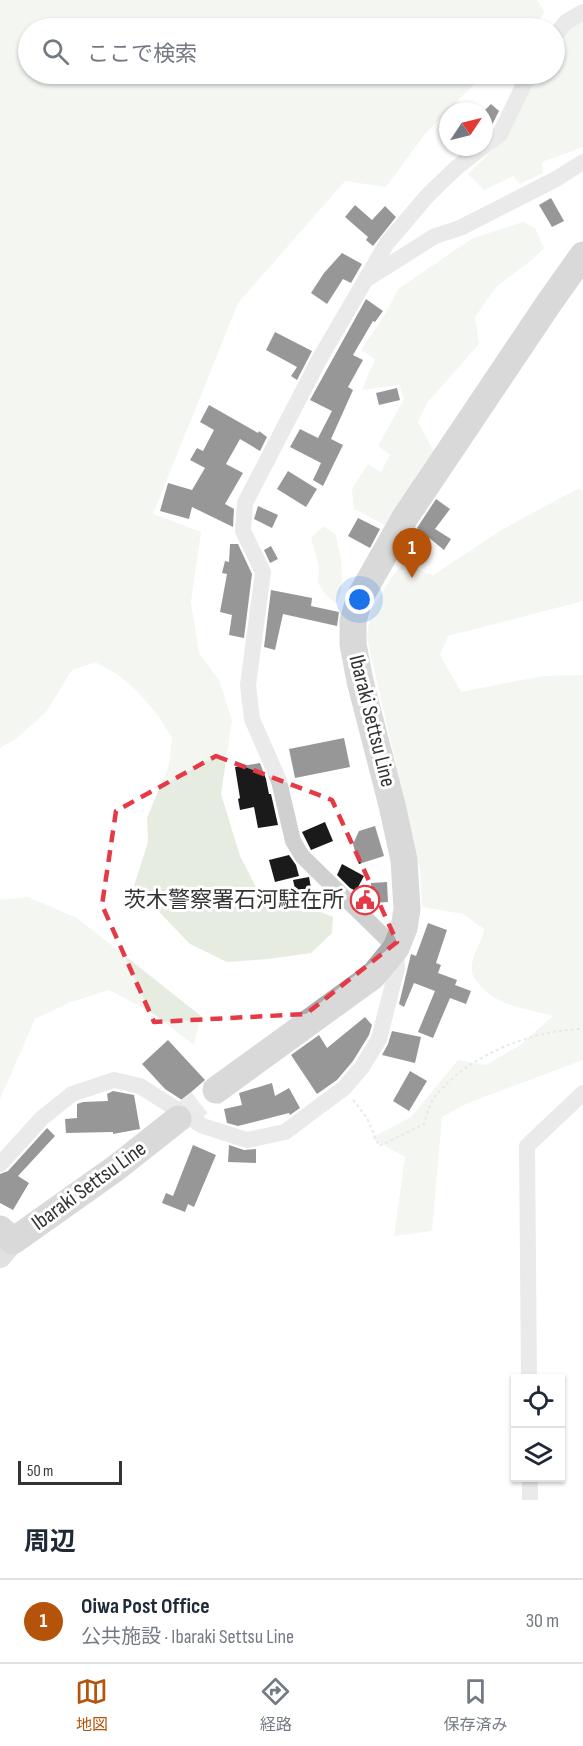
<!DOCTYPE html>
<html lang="ja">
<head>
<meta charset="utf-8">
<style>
	:root { --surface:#fff; --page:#f2f2f3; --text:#1f2937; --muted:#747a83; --line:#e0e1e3; --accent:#b45309 }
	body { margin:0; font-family:"Sofia Sans Condensed","Noto Sans JP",sans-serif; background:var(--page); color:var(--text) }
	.controls { position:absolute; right:18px; bottom:18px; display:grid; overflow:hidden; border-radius:0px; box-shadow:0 2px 4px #0004 }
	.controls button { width:54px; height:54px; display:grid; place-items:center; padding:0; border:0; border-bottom:2px solid var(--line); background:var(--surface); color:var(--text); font:30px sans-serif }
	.compass { position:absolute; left:439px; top:102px; width:54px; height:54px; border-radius:50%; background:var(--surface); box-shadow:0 2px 4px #0004; rotate:55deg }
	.scale { position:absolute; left:18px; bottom:15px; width:104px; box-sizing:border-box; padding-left:6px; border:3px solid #333; border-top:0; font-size:16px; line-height:21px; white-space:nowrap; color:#333; -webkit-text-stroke:4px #fff; paint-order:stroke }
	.you { position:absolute; left:360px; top:600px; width:21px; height:21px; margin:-15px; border:4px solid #fff; border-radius:50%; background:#1a73e8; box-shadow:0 0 0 9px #1a73e833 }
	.badge { display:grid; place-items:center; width:39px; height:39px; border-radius:50%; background:var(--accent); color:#fff; font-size:20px; font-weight:700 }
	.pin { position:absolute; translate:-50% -50px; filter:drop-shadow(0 2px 3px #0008) }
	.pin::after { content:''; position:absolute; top:32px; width:21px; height:18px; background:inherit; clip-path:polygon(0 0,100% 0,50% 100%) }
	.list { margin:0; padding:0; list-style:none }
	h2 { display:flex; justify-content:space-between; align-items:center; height:78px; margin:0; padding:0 24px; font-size:26px }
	h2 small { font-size:20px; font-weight:400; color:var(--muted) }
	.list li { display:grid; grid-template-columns:39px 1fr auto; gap:18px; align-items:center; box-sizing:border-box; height:84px; padding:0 24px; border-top:2px solid var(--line) }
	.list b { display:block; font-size:22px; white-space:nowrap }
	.list p { margin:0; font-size:20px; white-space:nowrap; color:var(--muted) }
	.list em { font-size:20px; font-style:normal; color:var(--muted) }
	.icon { flex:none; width:33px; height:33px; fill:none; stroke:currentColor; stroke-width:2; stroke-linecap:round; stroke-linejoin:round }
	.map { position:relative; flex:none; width:583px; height:1500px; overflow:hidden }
	.search { position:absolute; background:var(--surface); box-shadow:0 2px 4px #0004; left:18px; right:18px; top:18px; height:66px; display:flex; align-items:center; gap:15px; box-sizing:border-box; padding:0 21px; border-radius:33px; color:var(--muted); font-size:22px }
	.sheet { height:162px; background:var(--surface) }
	nav { display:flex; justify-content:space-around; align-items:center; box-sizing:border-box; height:84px; border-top:2px solid var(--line); background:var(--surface); font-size:16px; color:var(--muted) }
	nav a { display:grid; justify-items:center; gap:3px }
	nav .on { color:var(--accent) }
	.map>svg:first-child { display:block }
</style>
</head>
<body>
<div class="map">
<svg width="583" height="1500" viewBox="0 0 583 1500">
	<rect width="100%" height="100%" fill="#fff"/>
	<g fill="#e6ecdf">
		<polygon points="0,0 537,0 545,13 530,28 28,28 28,74 484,74 425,134 386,187 345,181 238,303 153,514 201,532 191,602 199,653 219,680 232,720 221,794 240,856 258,891 281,907 316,910 333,917 332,933 311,953 268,959 227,962 190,944 134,886 148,842 147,818 169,765 172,738 159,717 140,694 120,676 95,662 72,670 46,712 17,738 0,748"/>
		<polygon points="583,19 583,147 542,162 543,173 520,184 513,176 484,190 468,174 502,141 534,74 554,74 555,45 570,28"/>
		<path d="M 523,222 L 535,228 L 544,248 C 531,263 514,272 499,285 C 490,294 483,306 475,317 L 479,344 L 427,403 L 418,422 L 434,451 L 385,525 L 354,509 L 352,489 L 368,464 L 381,472 L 390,455 L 378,446 L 404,399 L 399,385 L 362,390 L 375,359 L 361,350 L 386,313 L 398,289 L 473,238 Z"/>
		<path d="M 579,488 L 583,491 L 583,601 L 448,636 L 440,655 L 461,692 L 542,676 L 583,675 L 583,1060 L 468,1103 L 442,1117 L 432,1231 L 394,1236 L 405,1157 L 371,1138 L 411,1117 L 458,1060 L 486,1065 L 519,1046 L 553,1016 C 526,1008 496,1007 477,982 C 473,977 471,972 472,965 C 473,952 482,942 484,929 L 463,914 L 422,907 L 420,870 L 367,638 L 370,612 L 393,575 L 405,562 L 432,576 L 503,529 Z"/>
		<polygon points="323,526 336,535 341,560 342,578 341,592 336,604 325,594 318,583 319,567 311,538"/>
		<polygon points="28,897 77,918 201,1016 194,1045 151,1012 109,990 71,1002 35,1019 0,1099 0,900"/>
	</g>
	<g fill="#1a1a1a">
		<polygon points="491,104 499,111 492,125 484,118 484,111"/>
		<polygon points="551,198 564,221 552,227 539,205"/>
		<polygon points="355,205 372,220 385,206 396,217 373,246 366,240 368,237 345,217"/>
		<polygon points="342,253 362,264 351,283 343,279 327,304 311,293 324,273"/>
		<polygon points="366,299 383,311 375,322 373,321 353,355 363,360 348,387 353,390 331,439 343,445 323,486 313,480 321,463 290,447 300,429 318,438 332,411 310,400"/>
		<polygon points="275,332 312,351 297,380 291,376 297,367 266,350"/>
		<polygon points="397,388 400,400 379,405 376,393"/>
		<polygon points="209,405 258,433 259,431 267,437 260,451 240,439 226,464 243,473 225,504 234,509 233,527 192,507 189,519 160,511 168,483 192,490 205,468 190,460 197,448 203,451 214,430 200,422"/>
		<polygon points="288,471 317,489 306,507 277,489"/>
		<polygon points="436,499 450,509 435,529 451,539 444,550 417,528"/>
		<polygon points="258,506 278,515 272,528 254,519"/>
		<polygon points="358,518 380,529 370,548 348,536"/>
		<polygon points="230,544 238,544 252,574 244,638 229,635 232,615 220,612 227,574 222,573 225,561 229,562"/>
		<polygon points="271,546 278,559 270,563 264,550"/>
		<polygon points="271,590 312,598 311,606 339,612 337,626 283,614 275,650 264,647"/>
		<polygon points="344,738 350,767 295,778 289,749"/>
		<polygon points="260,763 266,779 269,794 271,794 278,825 258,828 254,807 240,810 238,799 240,798 235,767"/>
		<polygon points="325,822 333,841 311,850 302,832"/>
		<polygon points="375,826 384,856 359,864 353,844 359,831"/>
		<polygon points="289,855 296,865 299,876 275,882 269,860"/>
		<polygon points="342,864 364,876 356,891 350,888 337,875"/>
		<polygon points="309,877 313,899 298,902 293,880"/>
		<polygon points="387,882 388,902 372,903 371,883"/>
		<polygon points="428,923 447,930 436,963 441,965 438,973 457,980 455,985 471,991 466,1004 450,998 433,1038 418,1032 435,991 414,983 404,1007 399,1004 411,954 416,956"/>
		<polygon points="365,1017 372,1025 369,1035 353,1061 337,1080 317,1094 291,1055 319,1035 327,1048"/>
		<polygon points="392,1031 421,1037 415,1063 382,1055 388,1044"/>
		<polygon points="168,1040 205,1080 182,1100 165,1089 142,1064"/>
		<polygon points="410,1071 427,1081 409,1111 393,1101"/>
		<polygon points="272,1083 275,1096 289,1088 300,1108 290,1115 289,1113 238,1126 227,1123 224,1109 242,1105 239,1093"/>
		<polygon points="113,1091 134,1095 140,1129 113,1134 113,1132 66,1133 65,1119 77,1118 77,1104 83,1102 108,1101 107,1094"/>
		<polygon points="47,1128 55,1136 18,1176 29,1183 13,1210 0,1203 0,1174 8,1171"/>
		<polygon points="193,1145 216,1155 194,1207 188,1204 185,1212 162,1203 166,1193 173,1196"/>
		<polygon points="229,1145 244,1150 256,1149 256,1163 228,1162"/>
	</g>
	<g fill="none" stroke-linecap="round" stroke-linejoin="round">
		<polyline stroke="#d6d6d6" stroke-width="27" stroke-dasharray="27 14" stroke-linecap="butt" points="178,1119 216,1090"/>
		<path stroke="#cdcdcd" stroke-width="2" stroke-dasharray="3 3" stroke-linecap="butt" d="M 353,1100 L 367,1118 L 379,1146 L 424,1124 C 427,1116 429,1105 434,1098 C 466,1056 531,1030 583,1029"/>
		<g stroke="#d0d0d0" stroke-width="16">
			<polyline points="554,37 566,22 583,12"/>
			<polyline points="484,146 500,134 529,74"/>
			<polyline points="370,277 435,236 460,228 556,179 583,162"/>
			<polyline points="0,1164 42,1118 72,1094 114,1080 140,1086 203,1126 247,1140 285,1132 344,1088 362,1067 379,1039 397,968 396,948 302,856 293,841 279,781 252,719 248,685 263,572 243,531 245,503 320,358 387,243 428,195 456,168 483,147"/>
			<polyline points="529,1378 527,1146 583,1093"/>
			<polyline points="530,1478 530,1500"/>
		</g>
		<polyline stroke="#bdbdbd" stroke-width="24" points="0,1256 13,1241"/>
		<g stroke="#ababab" stroke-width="27">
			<polyline points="216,1090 373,976 396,948 404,928 407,909 404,860 392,805 360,681 353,644 353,621 360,597 406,516 549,303 583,255"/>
			<polyline points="0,1229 13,1241 116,1168 178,1119"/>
		</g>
	</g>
	<path d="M0 0H583V1500H0ZM 216,756 L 332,800 L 397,942 L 306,1014 L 154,1022 L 102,905 L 116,811 Z" fill="#fff" fill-opacity=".55" fill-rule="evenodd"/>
	<path fill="none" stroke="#e63946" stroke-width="4.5" stroke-dasharray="12 8" stroke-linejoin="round" d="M 216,756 L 332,800 L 397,942 L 306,1014 L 154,1022 L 102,905 L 116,811 Z"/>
	<defs>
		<g id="civic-ring" transform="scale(1.5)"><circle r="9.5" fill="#fff" stroke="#e63946" stroke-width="1.5"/><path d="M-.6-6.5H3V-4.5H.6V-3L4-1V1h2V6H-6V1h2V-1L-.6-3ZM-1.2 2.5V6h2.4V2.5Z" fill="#e63946"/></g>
	</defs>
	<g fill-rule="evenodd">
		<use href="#civic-ring" x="365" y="900"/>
	</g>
	<g text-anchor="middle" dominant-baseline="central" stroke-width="6" stroke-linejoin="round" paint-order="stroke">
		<g font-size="22" fill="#333" stroke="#fff">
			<text transform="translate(372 721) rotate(76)">Ibaraki Settsu Line</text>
			<text transform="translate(89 1186) rotate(-36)">Ibaraki Settsu Line</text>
		</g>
		<g font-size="22" fill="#333" stroke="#fff" text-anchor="end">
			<text x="344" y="900">茨木警察署石河駐在所</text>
		</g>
	</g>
</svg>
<div class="controls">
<button><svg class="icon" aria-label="locate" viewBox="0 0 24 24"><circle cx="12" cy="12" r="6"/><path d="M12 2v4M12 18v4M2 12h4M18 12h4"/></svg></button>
<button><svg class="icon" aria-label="layers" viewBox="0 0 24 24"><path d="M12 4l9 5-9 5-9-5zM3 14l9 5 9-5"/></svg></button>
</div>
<svg class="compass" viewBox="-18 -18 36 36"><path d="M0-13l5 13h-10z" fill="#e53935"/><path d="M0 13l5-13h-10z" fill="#747a83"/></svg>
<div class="scale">50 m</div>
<div class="you"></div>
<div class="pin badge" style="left:412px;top:578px">1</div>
<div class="search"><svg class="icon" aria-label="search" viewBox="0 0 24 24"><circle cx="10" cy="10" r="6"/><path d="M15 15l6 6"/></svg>ここで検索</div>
</div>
<section class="sheet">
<h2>周辺<small></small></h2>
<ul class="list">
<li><span class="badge">1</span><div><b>Oiwa Post Office</b><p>公共施設 · Ibaraki Settsu Line</p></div><em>30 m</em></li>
</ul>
</section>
<nav>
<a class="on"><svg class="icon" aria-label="map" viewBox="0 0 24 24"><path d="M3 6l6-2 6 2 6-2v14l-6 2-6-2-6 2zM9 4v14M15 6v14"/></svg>地図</a>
<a><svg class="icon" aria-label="directions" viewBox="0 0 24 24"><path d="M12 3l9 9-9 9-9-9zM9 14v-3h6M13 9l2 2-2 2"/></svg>経路</a>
<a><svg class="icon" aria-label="saved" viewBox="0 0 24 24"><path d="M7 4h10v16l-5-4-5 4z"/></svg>保存済み</a>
</nav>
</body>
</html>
